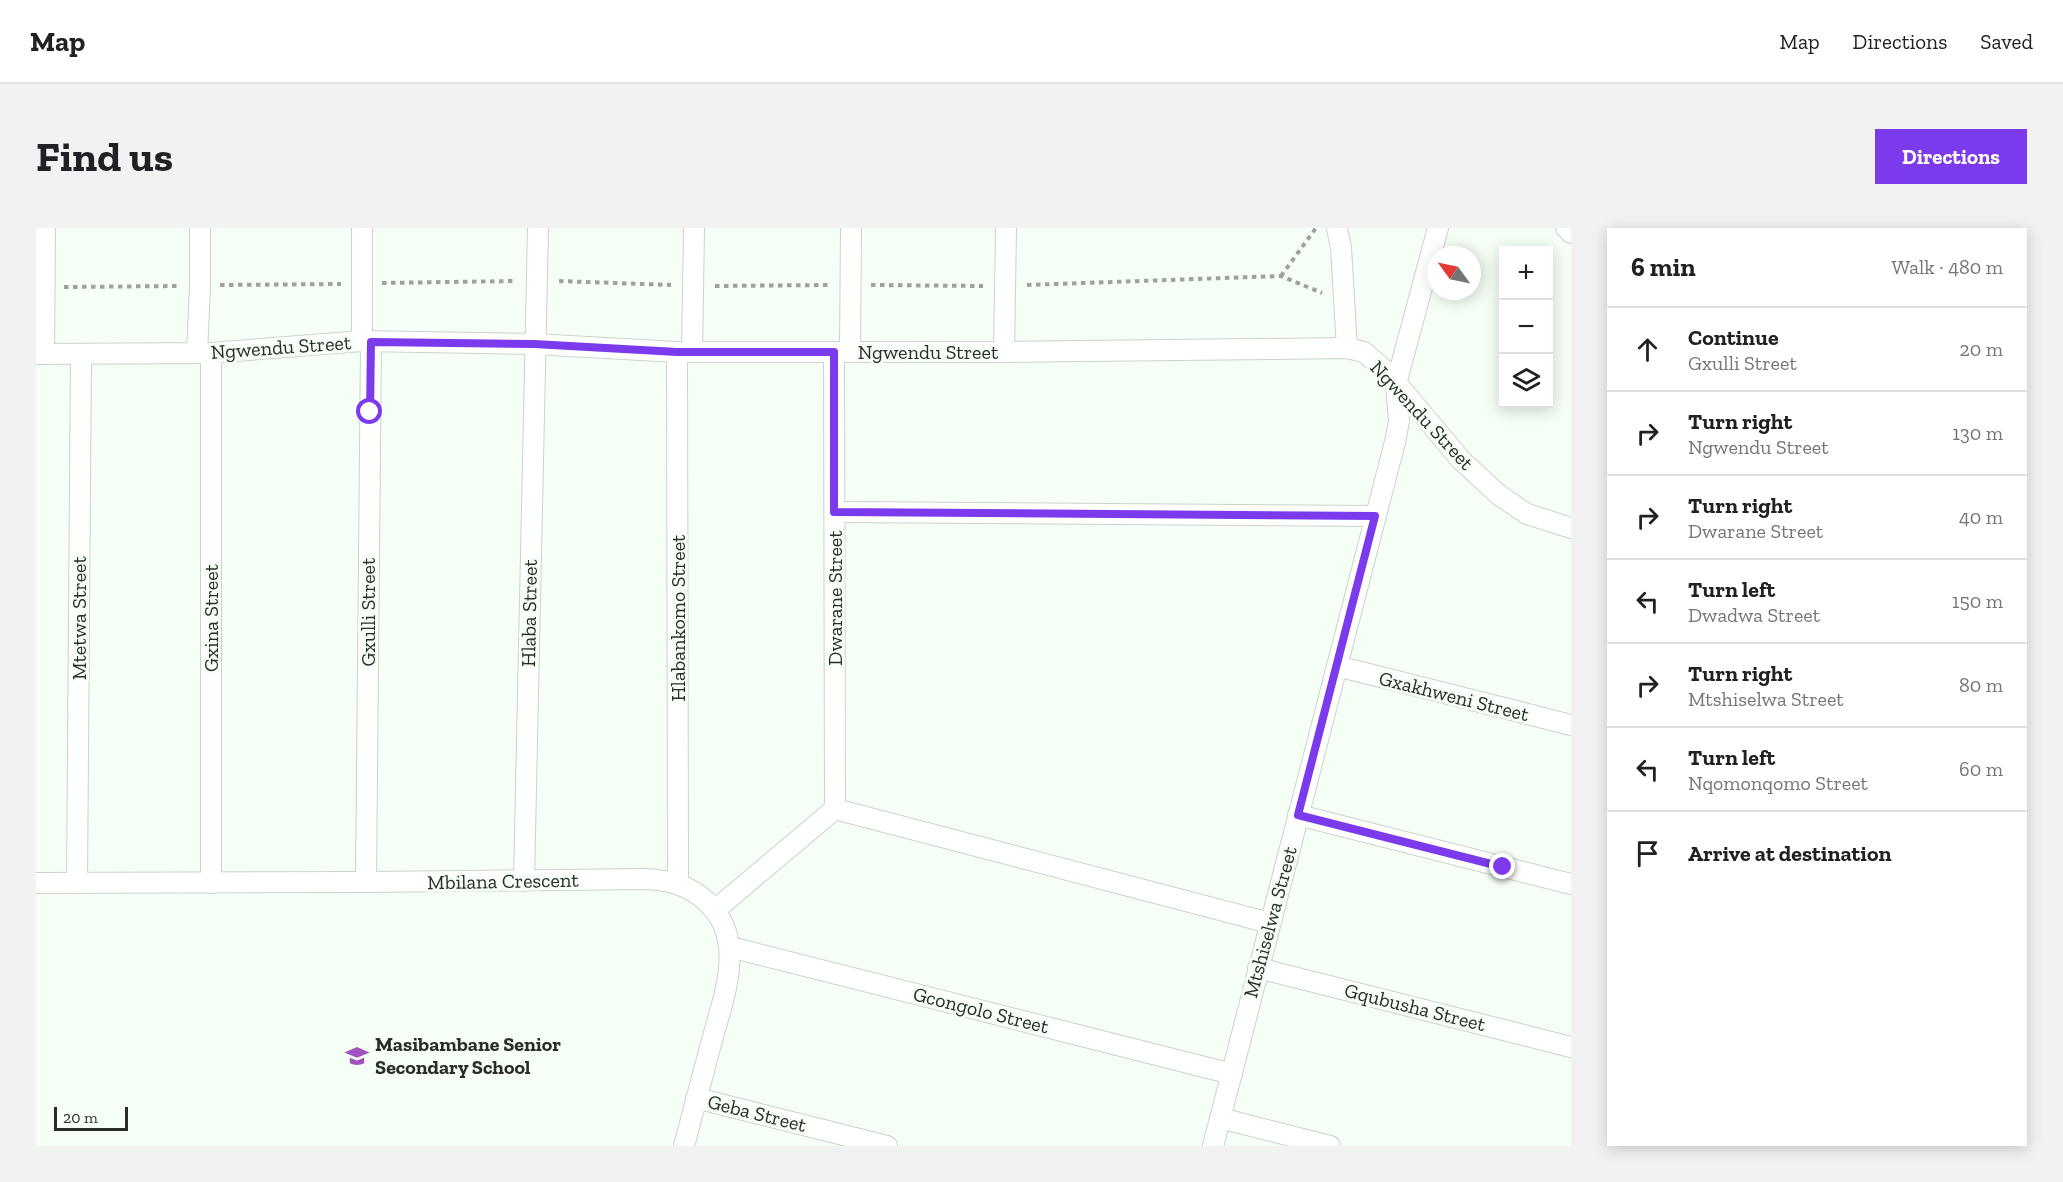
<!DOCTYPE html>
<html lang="en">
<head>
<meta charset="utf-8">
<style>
	:root { --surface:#fff; --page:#f2f2f2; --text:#202124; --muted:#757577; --line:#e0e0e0; --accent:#7c3aed }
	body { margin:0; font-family:"Zilla Slab",serif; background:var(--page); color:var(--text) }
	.controls { position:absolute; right:18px; top:18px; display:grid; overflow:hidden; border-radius:0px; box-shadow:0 3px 15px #0003 }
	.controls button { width:54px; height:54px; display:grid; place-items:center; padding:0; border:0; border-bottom:2px solid var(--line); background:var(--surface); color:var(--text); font:30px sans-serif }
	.compass { position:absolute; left:1391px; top:18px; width:54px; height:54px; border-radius:50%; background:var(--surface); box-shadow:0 3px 15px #0003; rotate:303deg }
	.scale { position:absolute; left:18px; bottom:15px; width:74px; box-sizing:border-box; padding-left:6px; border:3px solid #292c29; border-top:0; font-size:16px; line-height:21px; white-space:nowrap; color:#292c29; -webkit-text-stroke:4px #f5fff5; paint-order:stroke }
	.stop { position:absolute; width:18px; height:18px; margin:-14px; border:4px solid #7c3aed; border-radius:50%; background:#fff }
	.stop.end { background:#7c3aed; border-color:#fff; box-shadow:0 2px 6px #0008 }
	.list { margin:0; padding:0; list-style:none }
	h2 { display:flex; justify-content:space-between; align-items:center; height:78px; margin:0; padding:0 24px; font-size:26px }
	h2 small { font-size:20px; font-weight:400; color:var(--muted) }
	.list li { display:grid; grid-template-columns:39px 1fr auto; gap:18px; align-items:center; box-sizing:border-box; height:84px; padding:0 24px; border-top:2px solid var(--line) }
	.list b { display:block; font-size:22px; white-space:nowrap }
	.list p { margin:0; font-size:20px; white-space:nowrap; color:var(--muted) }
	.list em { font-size:20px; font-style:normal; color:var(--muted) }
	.icon { flex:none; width:33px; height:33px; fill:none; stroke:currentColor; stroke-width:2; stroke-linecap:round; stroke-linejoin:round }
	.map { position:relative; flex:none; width:1535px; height:918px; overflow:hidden; border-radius:0px }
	header { display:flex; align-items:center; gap:36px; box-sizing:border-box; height:84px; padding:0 30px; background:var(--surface); border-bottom:2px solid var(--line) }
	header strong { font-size:28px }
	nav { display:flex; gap:33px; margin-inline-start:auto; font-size:21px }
	.intro { display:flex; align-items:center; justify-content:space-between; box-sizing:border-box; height:144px; padding:0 36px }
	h1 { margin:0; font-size:42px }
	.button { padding:15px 27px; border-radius:0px; background:var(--accent); color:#fff; font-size:21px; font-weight:700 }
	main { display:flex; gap:36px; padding:0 36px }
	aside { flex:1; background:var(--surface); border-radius:0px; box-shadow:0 3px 15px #0003 }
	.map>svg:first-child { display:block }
</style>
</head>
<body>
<header>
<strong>Map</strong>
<nav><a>Map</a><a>Directions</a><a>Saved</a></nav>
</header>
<div class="intro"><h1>Find us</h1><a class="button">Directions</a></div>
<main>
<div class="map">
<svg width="1535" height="918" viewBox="0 0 1535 918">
	<rect width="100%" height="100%" fill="#f5fff5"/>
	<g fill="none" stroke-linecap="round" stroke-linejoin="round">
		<g stroke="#cad3ca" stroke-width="22">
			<g id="street">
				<polyline points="326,0 326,113"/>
				<polyline points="1301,0 1305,20 1311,120"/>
				<polyline points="1530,0 1535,5"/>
				<polyline points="641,124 642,656"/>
				<polyline points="656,124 658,0"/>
				<polyline points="798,124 799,581 1234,695"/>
				<polyline points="814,124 815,0"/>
				<polyline points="968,124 970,0"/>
				<polyline points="161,125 164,58 164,0"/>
				<polyline points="0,126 175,125 326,113 498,116 641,124 968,124 1311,120 1328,124 1352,145 1425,232 1463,267 1491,286 1535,300"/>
				<polyline points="8,126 9,0"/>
				<polyline points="799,284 1339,288"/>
				<polyline points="1301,438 1535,497"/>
				<polyline points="1262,587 1535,656"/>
				<polyline points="488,653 502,0"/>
				<polyline points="330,654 335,114"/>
				<path d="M 0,655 L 330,654 L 608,651 C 633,652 653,657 671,674 C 712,712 687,770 675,816 C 666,850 657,884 648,918"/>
				<polyline points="41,655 45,126"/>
				<polyline points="175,655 175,125"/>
				<polyline points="679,682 799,581"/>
				<polyline points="694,719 1196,846"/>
				<polyline points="1222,740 1535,819"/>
				<polyline points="660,870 851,918"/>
				<polyline points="1184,890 1294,918"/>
				<polyline points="1177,918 1359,214 1363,193 1360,156 1402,0"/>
			</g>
		</g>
		<g stroke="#9ca39c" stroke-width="4" stroke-dasharray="4.5 4.5" stroke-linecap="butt">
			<polyline points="1245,48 1280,0"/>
			<polyline points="523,53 635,57"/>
			<polyline points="346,55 479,53"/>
			<polyline points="184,57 305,56"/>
			<polyline points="835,57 947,58"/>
			<polyline points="991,57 1245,48 1286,65"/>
			<polyline points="679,58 794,57"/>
			<polyline points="28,59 143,58"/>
		</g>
		<use href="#street" stroke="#fff" stroke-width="20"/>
	</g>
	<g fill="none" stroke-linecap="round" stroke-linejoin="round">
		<polyline stroke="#7c3aed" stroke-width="8" points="334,184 335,114 498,116 641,124 798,124 798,284 1339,288 1262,587 1467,639"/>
	</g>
	<defs>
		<g id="school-bare" transform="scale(1.8)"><path d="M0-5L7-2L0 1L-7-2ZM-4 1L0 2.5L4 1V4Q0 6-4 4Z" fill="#a351c0" stroke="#f5fff5" stroke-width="2.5" paint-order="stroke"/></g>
	</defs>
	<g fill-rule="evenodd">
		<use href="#school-bare" x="321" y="828"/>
	</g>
	<g text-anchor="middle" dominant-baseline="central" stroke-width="6" stroke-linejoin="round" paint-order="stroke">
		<g font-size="20" fill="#292c29" stroke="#f5fff5">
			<text transform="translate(245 119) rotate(-4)">Ngwendu Street</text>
			<text x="892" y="124">Ngwendu Street</text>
			<text transform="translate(1386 187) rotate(47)">Ngwendu Street</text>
			<text transform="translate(799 370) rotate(-90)">Dwarane Street</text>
			<text transform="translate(332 384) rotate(-90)">Gxulli Street</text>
			<text transform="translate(493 385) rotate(-89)">Hlaba Street</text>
			<text transform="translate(43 390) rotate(-90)">Mtetwa Street</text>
			<text transform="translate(175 390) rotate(-90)">Gxina Street</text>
			<text transform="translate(642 390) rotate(-90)">Hlabankomo Street</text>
			<text transform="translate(1418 468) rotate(14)">Gxakhweni Street</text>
			<text transform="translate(467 653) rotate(-1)">Mbilana Crescent</text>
			<text transform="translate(1234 694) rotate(-75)">Mtshiselwa Street</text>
			<text transform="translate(1379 779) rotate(14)">Gqubusha Street</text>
			<text transform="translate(945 782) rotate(14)">Gcongolo Street</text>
			<text transform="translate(721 885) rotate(14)">Geba Street</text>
		</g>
		<g font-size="20" font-weight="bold" fill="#292c29" stroke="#f5fff5" text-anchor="start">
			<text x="339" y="816">Masibambane Senior<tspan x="339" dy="23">Secondary School</tspan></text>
		</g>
	</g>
</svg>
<div class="controls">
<button>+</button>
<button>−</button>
<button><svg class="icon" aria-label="layers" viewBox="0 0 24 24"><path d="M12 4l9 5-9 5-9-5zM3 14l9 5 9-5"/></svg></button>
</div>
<svg class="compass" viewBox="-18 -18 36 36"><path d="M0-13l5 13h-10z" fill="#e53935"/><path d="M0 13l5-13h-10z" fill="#757577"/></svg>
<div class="scale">20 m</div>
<div class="stop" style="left:334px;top:184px"></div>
<div class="stop end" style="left:1467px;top:639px"></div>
</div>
<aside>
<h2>6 min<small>Walk · 480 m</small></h2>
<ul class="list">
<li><svg class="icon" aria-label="ahead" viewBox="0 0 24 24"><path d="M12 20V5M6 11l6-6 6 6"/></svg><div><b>Continue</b><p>Gxulli Street</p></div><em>20 m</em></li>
<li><svg class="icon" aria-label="right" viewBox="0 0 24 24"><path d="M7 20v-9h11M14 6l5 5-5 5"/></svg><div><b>Turn right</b><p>Ngwendu Street</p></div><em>130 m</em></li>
<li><svg class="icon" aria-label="right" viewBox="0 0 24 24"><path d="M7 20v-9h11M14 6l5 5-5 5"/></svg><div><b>Turn right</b><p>Dwarane Street</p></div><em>40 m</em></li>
<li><svg class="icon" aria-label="left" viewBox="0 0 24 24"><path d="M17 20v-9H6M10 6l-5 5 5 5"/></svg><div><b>Turn left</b><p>Dwadwa Street</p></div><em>150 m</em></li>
<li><svg class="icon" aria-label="right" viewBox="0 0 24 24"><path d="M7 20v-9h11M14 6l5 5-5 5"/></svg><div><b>Turn right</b><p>Mtshiselwa Street</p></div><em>80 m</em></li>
<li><svg class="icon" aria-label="left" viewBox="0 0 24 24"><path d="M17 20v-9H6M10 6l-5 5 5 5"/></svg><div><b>Turn left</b><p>Nqomonqomo Street</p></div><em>60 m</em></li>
<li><svg class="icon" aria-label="arrive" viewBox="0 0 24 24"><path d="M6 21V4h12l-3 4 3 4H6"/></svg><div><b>Arrive at destination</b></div></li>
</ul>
</aside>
</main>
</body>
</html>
